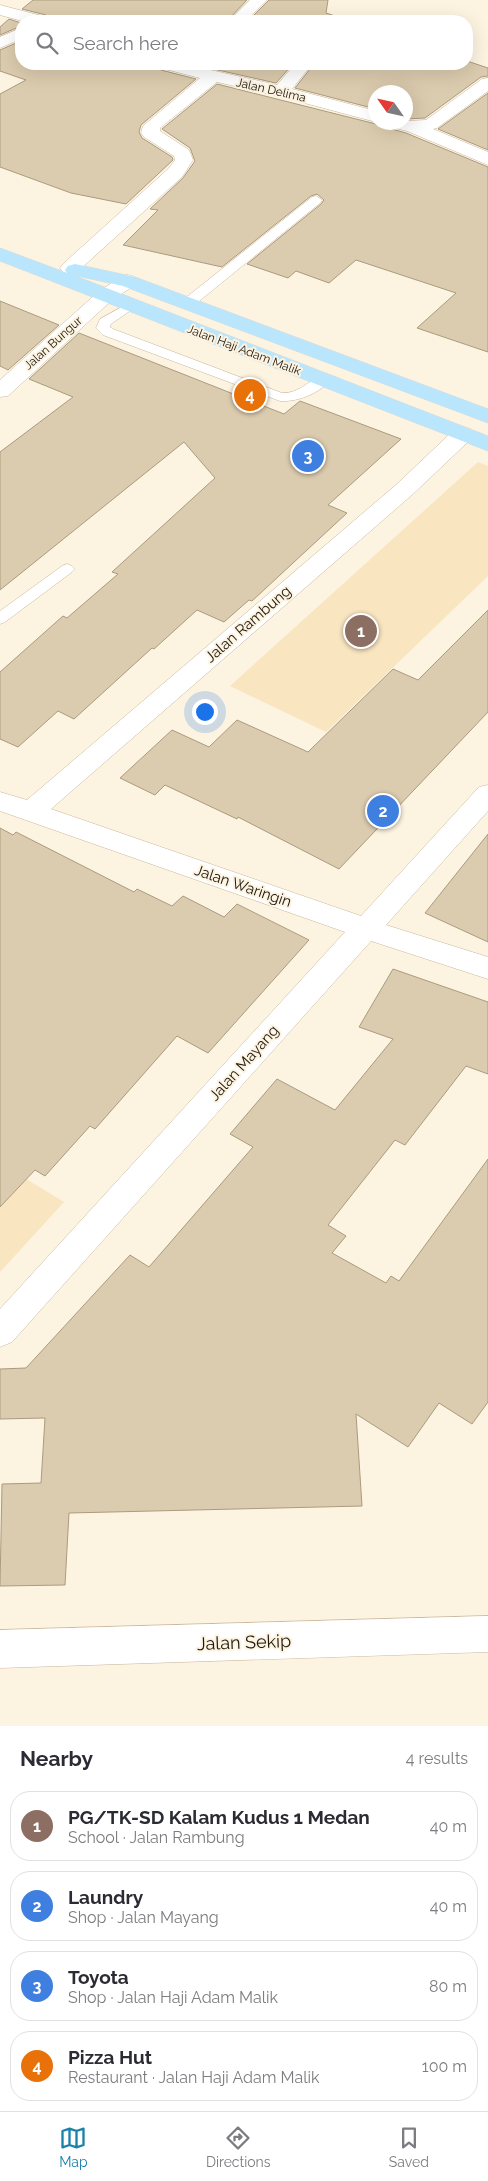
<!DOCTYPE html>
<html lang="en">
<head>
<meta charset="utf-8">
<style>
	:root { --surface:#fff; --page:#f7f7f7; --text:#2b2b33; --muted:#7c7c81; --line:#e1e1e2; --accent:#1a81ab }
	body { margin:0; font-family:Raleway,sans-serif; background:var(--page); color:var(--text) }
	.compass { position:absolute; left:368px; top:85px; width:45px; height:45px; border-radius:50%; background:var(--surface); box-shadow:0 5px 20px #0002; rotate:304deg }
	.you { position:absolute; left:204px; top:711px; width:18px; height:18px; margin:-12px; border:4px solid #fff; border-radius:50%; background:#1a73e8; box-shadow:0 0 0 8px #1a73e833 }
	.badge { display:grid; place-items:center; width:32px; height:32px; border-radius:50%; background:var(--accent); color:#fff; font-size:16px; font-weight:700 }
	.pin { position:absolute; translate:-50% -50%; border:2px solid #fff; box-shadow:0 1px 5px #0006 }
	.list { margin:0; padding:0; list-style:none }
	h2 { display:flex; justify-content:space-between; align-items:center; height:65px; margin:0; padding:0 20px; font-size:21px }
	h2 small { font-size:16px; font-weight:400; color:var(--muted) }
	.list li { display:grid; grid-template-columns:32px 1fr auto; gap:15px; align-items:center; box-sizing:border-box; height:70px; margin:0 10px 10px; padding:0 10px; border:1px solid var(--line); border-radius:20px }
	.list b { display:block; font-size:19px; white-space:nowrap }
	.list p { margin:0; font-size:16px; white-space:nowrap; color:var(--muted) }
	.list em { font-size:16px; font-style:normal; color:var(--muted) }
	.icon { flex:none; width:28px; height:28px; fill:none; stroke:currentColor; stroke-width:2; stroke-linecap:round; stroke-linejoin:round }
	.map { position:relative; flex:none; width:488px; height:1726px; overflow:hidden }
	.search { position:absolute; background:var(--surface); box-shadow:0 5px 20px #0002; left:15px; right:15px; top:15px; height:55px; display:flex; align-items:center; gap:12px; box-sizing:border-box; padding:0 18px; border-radius:20px; color:var(--muted); font-size:19px }
	.sheet { height:385px; background:var(--surface) }
	nav { display:flex; justify-content:space-around; align-items:center; box-sizing:border-box; height:70px; border-top:1px solid var(--line); background:var(--surface); font-size:14px; color:var(--muted) }
	nav a { display:grid; justify-items:center; gap:2px }
	nav .on { color:var(--accent) }
	.map>svg:first-child { display:block }
</style>
</head>
<body>
<div class="map">
<svg width="488" height="1726" viewBox="0 0 488 1726">
	<rect width="100%" height="100%" fill="#fdf3e1"/>
	<g fill="#f9e5c0">
		<polygon points="478,462 488,466 488,576 326,732 230,686"/>
		<polygon points="0,1163 64,1202 0,1272"/>
	</g>
	<g fill="#dcccaf" stroke="#aa9b7f">
		<polygon points="33,0 247,0 227,21 50,21 46,15 22,9"/>
		<polygon points="269,0 328,0 326,13 350,21 248,21"/>
		<polygon points="9,19 21,23 21,26 0,35 0,27"/>
		<polygon points="21,41 21,64 157,64 161,70 196,79 141,125 139,132 142,138 172,157 173,160 126,204 71,193 0,167 0,94 26,80 0,71 0,50"/>
		<polygon points="467,61 488,68 488,76 481,77 425,118 406,119 406,92 376,92 376,109 295,88 314,64 467,64"/>
		<polygon points="191,64 293,64 276,83"/>
		<polygon points="217,84 376,124 383,122 388,128 406,133 488,167 488,352 417,328 456,293 356,260 329,283 296,271 288,278 247,264 321,204 324,200 317,194 311,196 222,267 123,245 158,210 150,209 183,178 195,161 190,148 162,129"/>
		<polygon points="488,93 488,150 438,129"/>
		<polygon points="0,301 59,325 8,370 0,366"/>
		<polygon points="79,333 284,414 300,401 401,439 328,505 347,513 252,601 249,600 224,622 197,610 154,649 152,648 74,719 58,711 18,747 0,739 0,672 63,616 67,618 118,574 112,572 215,478 184,442 0,590 0,452 73,397 29,379"/>
		<polygon points="488,610 488,712 339,869 238,817 237,819 165,785 155,795 120,778 172,730 209,747 237,720 308,752 393,669 418,680"/>
		<polygon points="0,828 13,835 16,832 134,892 137,889 172,906 183,896 224,917 237,904 309,940 208,1053 177,1036 95,1129 90,1126 45,1176 35,1170 0,1207"/>
		<polygon points="488,834 488,942 425,913"/>
		<polygon points="393,969 488,1002 488,1074 466,1066 405,1145 395,1140 328,1225 346,1236 332,1253 386,1283 391,1276 399,1281 488,1159 488,1402 472,1424 439,1403 408,1447 356,1414 362,1506 69,1513 65,1585 0,1586 2,1484 41,1483 45,1418 0,1419 0,1369 26,1368 130,1255 149,1267 253,1147 230,1134 277,1079 335,1110 393,1039 359,1027"/>
	</g>
	<g fill="none" stroke-linecap="round" stroke-linejoin="round">
		<g stroke="#c8b89c" stroke-width="1">
			<g id="service">
				<polygon points="316,196 322,200 320,203 193,306 183,306 182,303 183,300 312,197"/>
				<path d="M 131,302 L 137,306 L 111,324 L 110,327 L 113,329 L 282,393 C 299,394 308,380 323,376 L 330,380 C 319,394 297,402 280,401 L 103,335 L 96,328 L 100,319 Z"/>
				<polygon points="67,564 72,566 75,569 72,572 5,622 0,624 0,611 62,566"/>
			</g>
		</g>
		<g stroke="#c8b89c" stroke-width="1">
			<g id="minor">
				<polygon points="250,0 267,0 246,21 229,21"/>
				<polygon points="0,5 46,17 48,21 22,21 0,15"/>
				<polygon points="21,28 21,39 0,48 0,37"/>
				<polygon points="159,64 184,64 277,85 295,64 312,64 292,89 376,111 376,122 278,96 217,82 160,128 160,131 189,150 193,160 182,177 77,272 70,274 63,272 60,268 63,264 168,169 175,160 174,156 144,137 141,133 143,126 200,78 161,68"/>
				<polygon points="488,78 488,91 437,128 433,129 488,152 488,165 407,131 388,126 385,122 426,120 482,79"/>
				<polygon points="128,275 135,277 138,281 135,285 112,300 8,396 0,397 0,380 98,292 121,277"/>
				<polygon points="463,427 471,429 474,434 471,439 413,494 51,809 361,916 479,787 488,785 488,811 386,925 488,957 488,979 371,941 12,1342 0,1347 0,1309 345,932 0,811 0,792 27,800 397,484 455,429"/>
			</g>
		</g>
		<g stroke="#c8b89c" stroke-width="1">
			<polygon id="tertiary" points="488,1616 488,1652 0,1668 0,1630"/>
		</g>
		<g stroke="#dbdad8" stroke-width="1">
			<polygon id="primary" points="0,248 67,273 65,270 68,266 75,264 135,277 488,409 488,423 123,286 73,275 488,436 488,451 0,261"/>
		</g>
		<use href="#service" fill="#fff" fill-rule="evenodd"/>
		<use href="#minor" fill="#fff" fill-rule="evenodd"/>
		<use href="#tertiary" fill="#fff" fill-rule="evenodd"/>
		<use href="#primary" fill="#b9e6fd" fill-rule="evenodd"/>
	</g>
	<g text-anchor="middle" dominant-baseline="central" stroke-width="4" stroke-linejoin="round" paint-order="stroke">
		<g font-size="12" fill="#1d170d" stroke="#fdf3e1">
			<text transform="translate(271 90) rotate(13)">Jalan Delima</text>
			<text transform="translate(53 343) rotate(-42)">Jalan Bungur</text>
			<text transform="translate(244 350) rotate(21)">Jalan Haji Adam Malik</text>
		</g>
		<g font-size="15" fill="#1d170d" stroke="#fdf3e1">
			<text transform="translate(248 624) rotate(-41)">Jalan Rambung</text>
			<text transform="translate(243 886) rotate(19)">Jalan Waringin</text>
			<text transform="translate(244 1063) rotate(-48)">Jalan Mayang</text>
		</g>
		<g font-size="18" fill="#1d170d" stroke="#fdf3e1">
			<text transform="translate(244 1642) rotate(-2)">Jalan Sekip</text>
		</g>
	</g>
</svg>
<svg class="compass" viewBox="-18 -18 36 36"><path d="M0-13l5 13h-10z" fill="#e53935"/><path d="M0 13l5-13h-10z" fill="#7c7c81"/></svg>
<div class="you"></div>
<div class="pin badge" style="left:361px;top:631px;background:#8d6e63">1</div>
<div class="pin badge" style="left:383px;top:811px;background:#3f7fe0">2</div>
<div class="pin badge" style="left:308px;top:456px;background:#3f7fe0">3</div>
<div class="pin badge" style="left:250px;top:395px;background:#e8710a">4</div>
<div class="search"><svg class="icon" aria-label="search" viewBox="0 0 24 24"><circle cx="10" cy="10" r="6"/><path d="M15 15l6 6"/></svg>Search here</div>
</div>
<section class="sheet">
<h2>Nearby<small>4 results</small></h2>
<ul class="list">
<li><span class="badge" style="background:#8d6e63">1</span><div><b>PG/TK-SD Kalam Kudus 1 Medan</b><p>School · Jalan Rambung</p></div><em>40 m</em></li>
<li><span class="badge" style="background:#3f7fe0">2</span><div><b>Laundry</b><p>Shop · Jalan Mayang</p></div><em>40 m</em></li>
<li><span class="badge" style="background:#3f7fe0">3</span><div><b>Toyota</b><p>Shop · Jalan Haji Adam Malik</p></div><em>80 m</em></li>
<li><span class="badge" style="background:#e8710a">4</span><div><b>Pizza Hut</b><p>Restaurant · Jalan Haji Adam Malik</p></div><em>100 m</em></li>
</ul>
</section>
<nav>
<a class="on"><svg class="icon" aria-label="map" viewBox="0 0 24 24"><path d="M3 6l6-2 6 2 6-2v14l-6 2-6-2-6 2zM9 4v14M15 6v14"/></svg>Map</a>
<a><svg class="icon" aria-label="directions" viewBox="0 0 24 24"><path d="M12 3l9 9-9 9-9-9zM9 14v-3h6M13 9l2 2-2 2"/></svg>Directions</a>
<a><svg class="icon" aria-label="saved" viewBox="0 0 24 24"><path d="M7 4h10v16l-5-4-5 4z"/></svg>Saved</a>
</nav>
</body>
</html>
